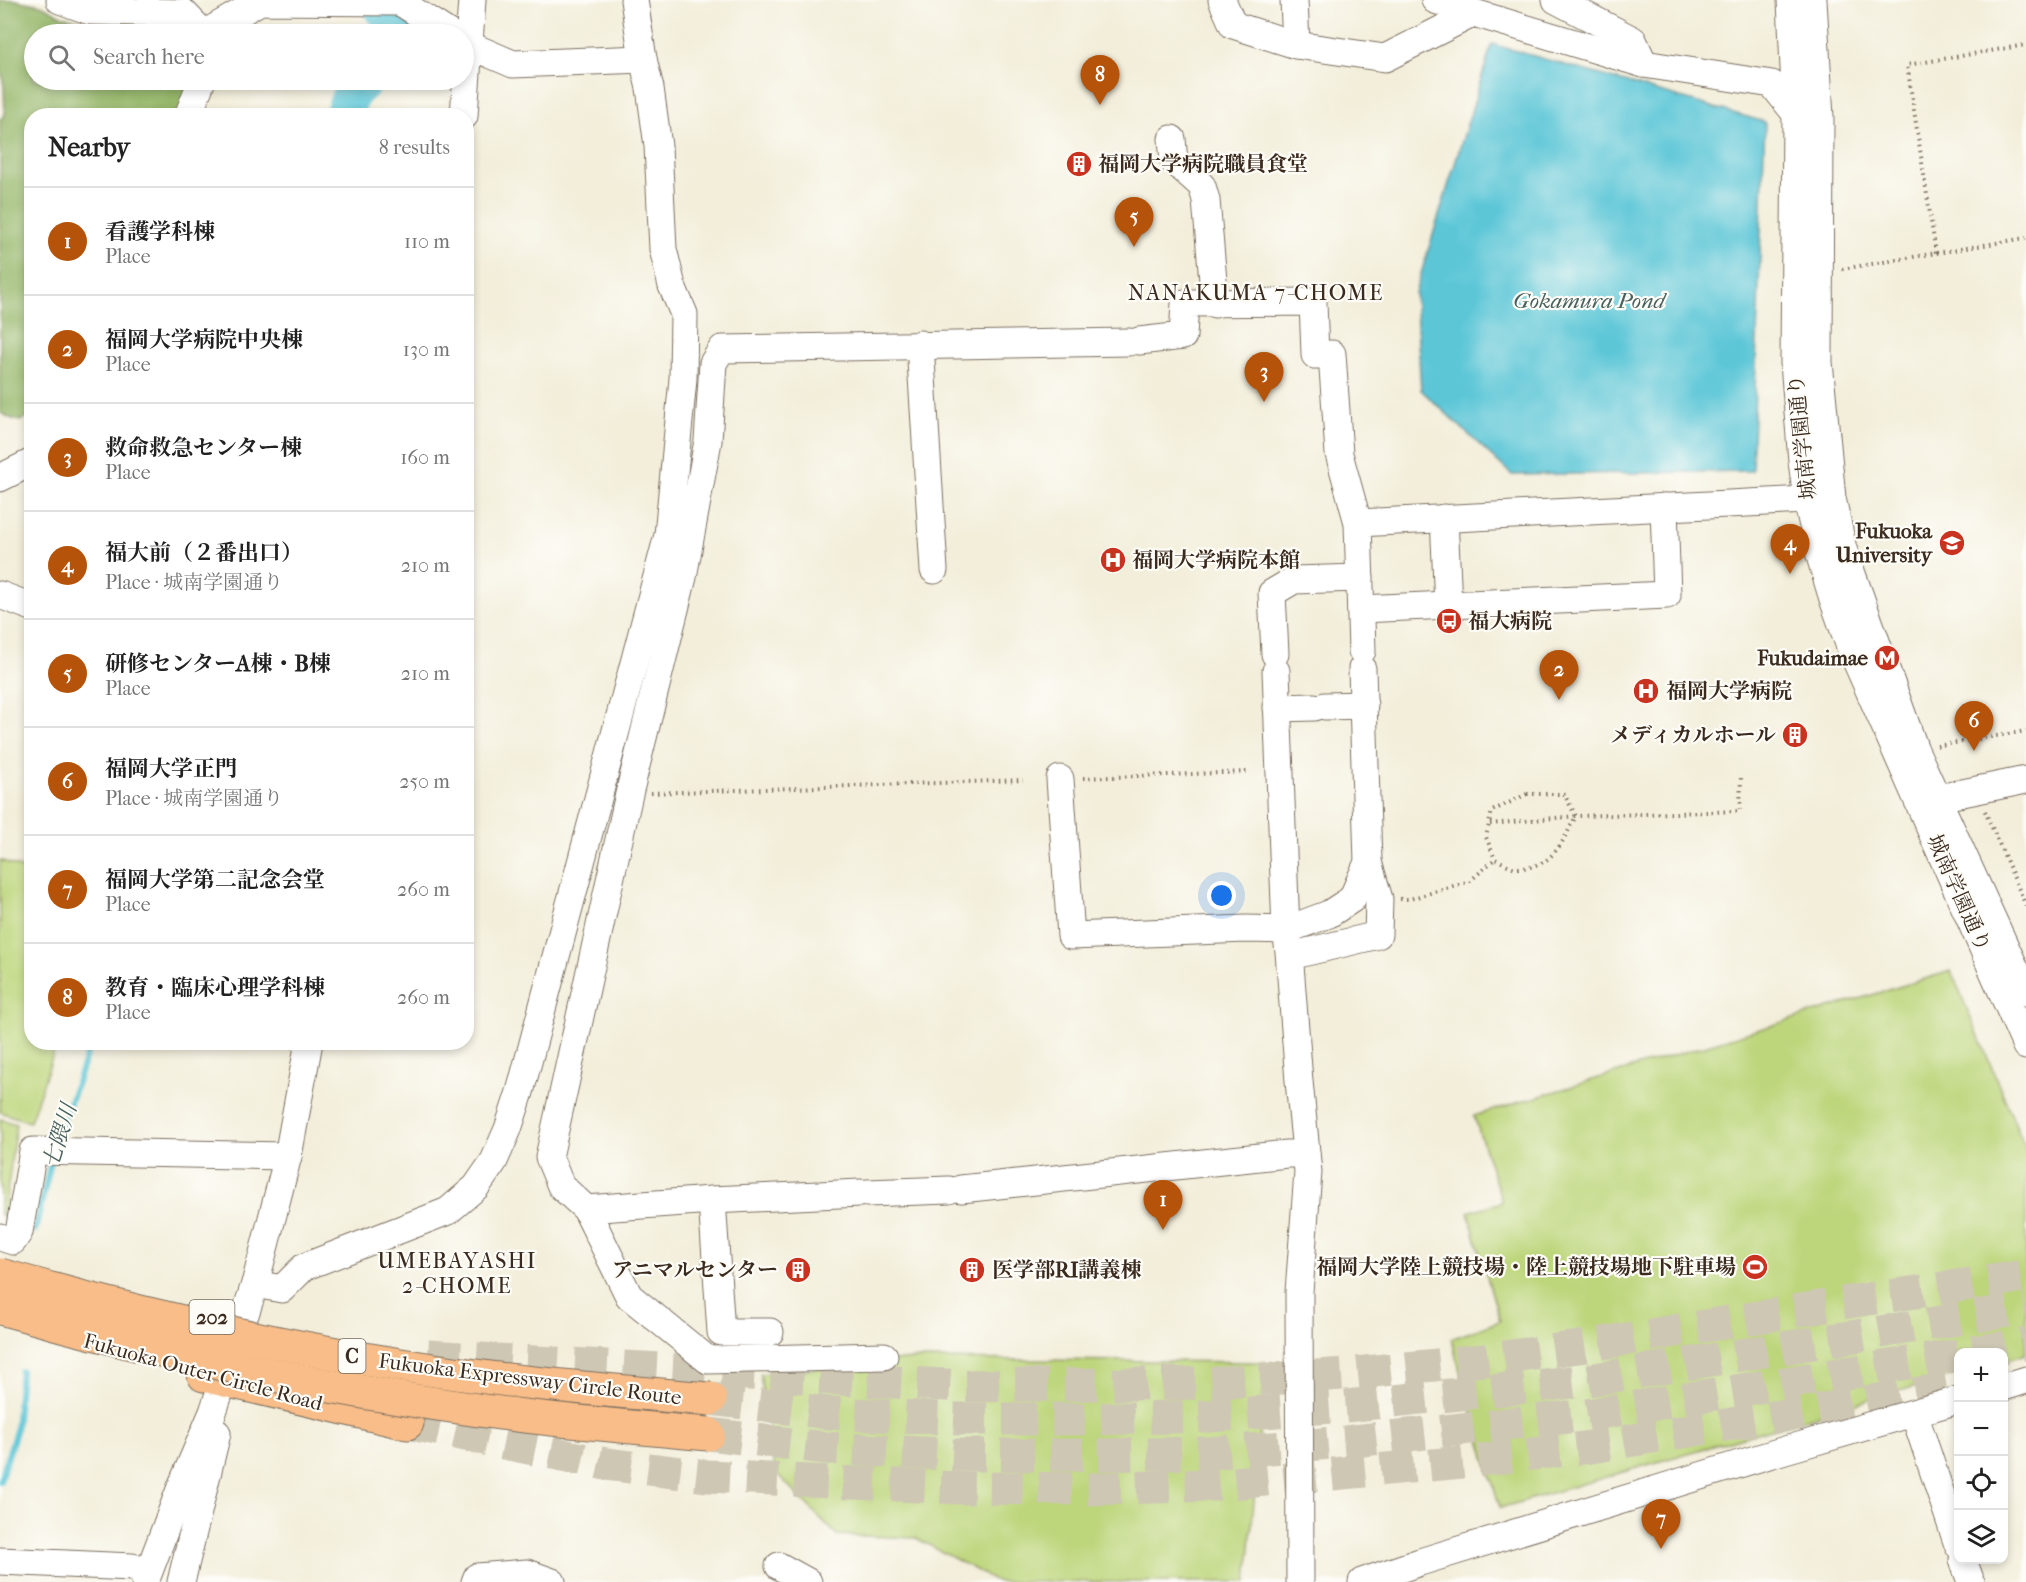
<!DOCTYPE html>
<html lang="en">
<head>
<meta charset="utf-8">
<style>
	:root { --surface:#fff; --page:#f2f2f2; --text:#222; --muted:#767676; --line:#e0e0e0; --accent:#b45309 }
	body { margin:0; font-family:"IM FELL French Canon","Noto Serif JP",serif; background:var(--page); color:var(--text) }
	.controls { position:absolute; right:18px; bottom:18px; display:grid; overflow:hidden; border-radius:12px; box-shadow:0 3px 9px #0003 }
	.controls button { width:54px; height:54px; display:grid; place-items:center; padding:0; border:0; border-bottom:2px solid var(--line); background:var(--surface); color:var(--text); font:30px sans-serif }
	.you { position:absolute; left:1222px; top:896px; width:21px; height:21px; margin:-15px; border:4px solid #fff; border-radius:50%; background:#1a73e8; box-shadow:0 0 0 9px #1a73e833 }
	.badge { display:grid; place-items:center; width:39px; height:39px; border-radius:50%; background:var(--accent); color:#fff; font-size:20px; font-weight:700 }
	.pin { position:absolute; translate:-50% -50px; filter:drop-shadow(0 2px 3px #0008) }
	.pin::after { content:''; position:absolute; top:32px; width:21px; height:18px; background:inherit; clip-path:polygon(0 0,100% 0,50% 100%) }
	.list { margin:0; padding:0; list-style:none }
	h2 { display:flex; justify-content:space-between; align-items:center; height:78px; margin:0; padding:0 24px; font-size:26px }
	h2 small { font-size:20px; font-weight:400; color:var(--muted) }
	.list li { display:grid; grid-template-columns:39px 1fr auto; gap:18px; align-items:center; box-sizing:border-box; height:108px; padding:0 24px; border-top:2px solid var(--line) }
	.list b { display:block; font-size:22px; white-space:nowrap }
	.list p { margin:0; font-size:20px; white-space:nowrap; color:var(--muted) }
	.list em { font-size:20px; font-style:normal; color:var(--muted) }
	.icon { flex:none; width:33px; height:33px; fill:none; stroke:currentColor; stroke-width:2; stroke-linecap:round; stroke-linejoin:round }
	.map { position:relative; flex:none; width:2026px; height:1582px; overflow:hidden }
	.search { position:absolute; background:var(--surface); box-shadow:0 3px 9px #0003; left:24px; top:24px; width:450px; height:66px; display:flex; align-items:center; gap:15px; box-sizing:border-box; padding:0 21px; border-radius:33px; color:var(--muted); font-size:22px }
	.panel { position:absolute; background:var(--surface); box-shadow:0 3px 9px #0003; left:24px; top:108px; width:450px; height:942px; border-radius:24px }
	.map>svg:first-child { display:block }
</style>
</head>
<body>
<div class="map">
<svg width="2026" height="1582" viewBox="0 0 2026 1582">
	<rect width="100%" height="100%" fill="#fdfcf7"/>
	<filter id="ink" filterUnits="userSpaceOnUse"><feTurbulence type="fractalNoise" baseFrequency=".0167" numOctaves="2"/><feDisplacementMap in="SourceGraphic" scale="12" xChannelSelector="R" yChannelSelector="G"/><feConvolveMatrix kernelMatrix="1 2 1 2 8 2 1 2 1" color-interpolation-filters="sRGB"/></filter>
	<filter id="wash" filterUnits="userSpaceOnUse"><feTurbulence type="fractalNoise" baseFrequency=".008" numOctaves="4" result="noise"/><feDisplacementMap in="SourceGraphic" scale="24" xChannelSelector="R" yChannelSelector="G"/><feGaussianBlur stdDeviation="1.35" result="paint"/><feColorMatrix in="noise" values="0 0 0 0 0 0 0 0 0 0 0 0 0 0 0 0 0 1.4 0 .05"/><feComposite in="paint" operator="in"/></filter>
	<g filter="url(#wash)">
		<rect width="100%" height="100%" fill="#f3eeda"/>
		<g fill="#bdd67b" stroke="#7c804c" stroke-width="1.5">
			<polygon points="0,860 31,872 32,1042 57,1043 30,1122 0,1112"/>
			<polygon points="1951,971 2026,1149 2026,1354 2004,1361 2004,1352 1958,1352 1958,1374 1500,1508 1451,1339 1500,1321 1468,1212 1502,1202 1474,1116"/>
			<polygon points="0,1119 16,1124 4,1216 0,1214"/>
			<polygon points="914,1359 1266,1362 1247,1582 998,1582 916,1538 837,1535 775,1472 760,1374"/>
		</g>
		<polygon fill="#96b76b" stroke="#687044" stroke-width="1.5" points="0,0 14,0 41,5 62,16 107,26 137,13 175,34 34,34 34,80 191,80 182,115 32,116 31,415 20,421 7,417 0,412 0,119 5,115 4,87 0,64"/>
		<polygon fill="#5cc6d7" stroke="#4c787a" stroke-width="1.5" points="1492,44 1765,122 1752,471 1512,475 1421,390 1415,293"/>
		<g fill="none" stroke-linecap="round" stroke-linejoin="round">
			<g stroke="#5cc6d7" stroke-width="6">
				<polyline points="55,1145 91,1042"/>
				<polyline points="35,1230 52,1158"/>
				<polyline points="0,1481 16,1431 21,1371"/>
			</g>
			<g stroke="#5cc6d7" stroke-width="38">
				<polyline points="376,0 397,25 393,34"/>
				<polyline points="343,116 352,92 365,80"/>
			</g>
		</g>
	</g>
	<g filter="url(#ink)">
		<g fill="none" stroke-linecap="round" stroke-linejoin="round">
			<g stroke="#cec7b4" stroke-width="33" stroke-dasharray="33 16" stroke-linecap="butt">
				<polyline points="1973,1352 2026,1344"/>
				<polyline points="428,1356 962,1386 1209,1383 1344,1374 1476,1361 1579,1347 1855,1301 2026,1276"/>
				<polyline points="710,1399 829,1413 961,1419 1093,1419 1210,1416 1346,1406 1583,1381 2026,1308"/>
				<polyline points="407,1423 606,1464 707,1476 959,1488 1092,1489 1211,1485 1464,1462 1591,1447 1958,1387"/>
				<polyline points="708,1434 826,1448 959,1455 1093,1455 1210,1453 1345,1442 1587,1415 1958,1355"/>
			</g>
			<g stroke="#7b6f60" stroke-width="29">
				<g id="minor">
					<polyline points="60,0 90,11 184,13 204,34 260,1 399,2"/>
					<polyline points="397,0 450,34"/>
					<polyline points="1222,0 1233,25 1296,45 1385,58 1474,13 1644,64 1772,84 1796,114"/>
					<polyline points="1294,0 1296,45"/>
					<polyline points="1435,0 1474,13"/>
					<polyline points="1556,0 1633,40 1644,64"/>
					<polyline points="1791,0 1796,114 1794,363 1802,461 1807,500 1820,556 1833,599 1850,647 2026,1046"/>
					<polyline points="1813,0 1820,117 1819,362 1832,498 1843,549 1915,750 2026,992"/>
					<polyline points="464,43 513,64 643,59"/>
					<polyline points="188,116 202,80"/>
					<polyline points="464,116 472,0"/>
					<polyline points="1172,139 1174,161 1202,186 1206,200 1215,304"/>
					<polyline points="1139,341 1183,336 1185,303 1313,302 1315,355 1332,354 1339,454 1358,523"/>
					<polyline points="920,344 934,570"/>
					<polyline points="0,478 32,462"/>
					<polyline points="1444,518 1448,605"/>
					<polyline points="0,595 32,607"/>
					<polyline points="1361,609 1667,595 1664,507"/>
					<polyline points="1362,651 1358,523 1825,499"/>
					<polyline points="1275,654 1272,593 1294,580 1360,578"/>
					<polyline points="1325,706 1364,705"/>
					<polyline points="1277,708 1314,707"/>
					<polyline points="1060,779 1071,936 1246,929 1286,930 1276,671"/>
					<polyline points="1938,798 2026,780"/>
					<polyline points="1290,956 1378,935 1379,899 1368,862"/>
					<polyline points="961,1189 1287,1154 1306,1154"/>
					<polyline points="860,1193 712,1200 586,1209 561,1186 549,1157 629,794 683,577 708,441 713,363 722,349 1129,342"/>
					<polyline points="867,1193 949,1190"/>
					<polyline points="712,1200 721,1332 770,1332"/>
					<polyline points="586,1209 629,1296 708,1360 884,1356"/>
					<polyline points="0,1237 13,1241 19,1232 33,1151 288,1156"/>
					<polyline points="255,1284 282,1289 304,1267 448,1211 476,1187 494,1161 508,1129 520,1092 668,535 683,379 684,314 672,286 663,249 658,146 650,88 643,59 634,0"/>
					<polyline points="2004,1387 2026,1380"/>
					<polyline points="1914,1413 1958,1545"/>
					<polyline points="1963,1560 1971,1582"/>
					<polyline points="0,1561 132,1567 148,1573"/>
					<polyline points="779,1566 808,1582"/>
					<polyline points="145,1582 181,1487 213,1412 255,1284 288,1156 309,1042"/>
					<polyline points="181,1582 217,1433"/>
					<polyline points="475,1582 477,1577 527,1573 552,1582"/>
					<polyline points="1300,1582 1299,1292 1308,1172 1299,1081 1289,952 1286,930 1329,914 1352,899 1368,862 1362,669"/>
					<polyline points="1362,1582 1420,1562 1785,1450 1958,1400"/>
				</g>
			</g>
			<g stroke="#7b6f60" stroke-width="35">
				<polyline id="highway" points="204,1375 407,1423"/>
			</g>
			<g stroke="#7b6f60" stroke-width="4" stroke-dasharray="1.5 4.5" stroke-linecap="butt">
				<polyline points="1936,253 1907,65 2026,45"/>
				<polyline points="1842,269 2026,238"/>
				<polyline points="1937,746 2026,731"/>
				<polyline points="1083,778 1248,772"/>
				<polyline points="651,793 1023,780"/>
				<path d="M 1527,794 L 1564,794 L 1576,816 C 1562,843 1552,869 1517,868 C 1510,867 1502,862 1495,859 L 1486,837 L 1492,811 Z"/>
				<polyline points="1985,811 2026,906"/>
				<polyline points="1490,824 1576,816 1740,811 1741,776"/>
				<polyline points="1400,899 1410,899 1470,881 1495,859"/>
			</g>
			<use href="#minor" stroke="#fff" stroke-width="27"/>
			<use href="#highway" stroke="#f8bd88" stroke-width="33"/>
			<g stroke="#7b6f60" stroke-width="35" stroke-linecap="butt">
				<g id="highway-bridge">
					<path d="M 0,1275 C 159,1320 320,1356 484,1377 C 559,1387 635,1393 710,1399"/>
					<path d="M 0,1308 C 157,1353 317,1388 478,1410 C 555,1421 632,1427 708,1434"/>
				</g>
			</g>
			<use href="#highway-bridge" stroke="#f8bd88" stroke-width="33"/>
		</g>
	</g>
	<defs>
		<g id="building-disc" transform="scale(1.35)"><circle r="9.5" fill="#c8321e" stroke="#fdfcf7"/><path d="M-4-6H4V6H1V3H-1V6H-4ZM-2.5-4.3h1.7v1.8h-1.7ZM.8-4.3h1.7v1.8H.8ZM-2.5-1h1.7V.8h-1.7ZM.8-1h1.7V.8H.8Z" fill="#fff"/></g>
		<g id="university-disc" transform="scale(1.35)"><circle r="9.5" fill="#c8321e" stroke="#fdfcf7"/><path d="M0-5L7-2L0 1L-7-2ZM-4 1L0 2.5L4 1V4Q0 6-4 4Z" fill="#fff"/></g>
		<g id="hospital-disc" transform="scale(1.35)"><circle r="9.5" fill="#c8321e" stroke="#fdfcf7"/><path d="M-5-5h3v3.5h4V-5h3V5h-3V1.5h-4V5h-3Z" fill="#fff"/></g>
		<g id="bus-disc" transform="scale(1.35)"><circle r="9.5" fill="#c8321e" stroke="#fdfcf7"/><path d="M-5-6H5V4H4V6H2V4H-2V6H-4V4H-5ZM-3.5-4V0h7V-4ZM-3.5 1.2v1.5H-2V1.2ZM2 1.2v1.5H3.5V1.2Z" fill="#fff"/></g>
		<g id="metro-disc" transform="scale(1.35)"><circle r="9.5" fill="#c8321e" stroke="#fdfcf7"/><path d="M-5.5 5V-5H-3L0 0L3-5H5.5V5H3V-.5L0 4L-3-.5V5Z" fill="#fff"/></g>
		<g id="stadium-disc" transform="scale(1.35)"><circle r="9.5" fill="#c8321e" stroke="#fdfcf7"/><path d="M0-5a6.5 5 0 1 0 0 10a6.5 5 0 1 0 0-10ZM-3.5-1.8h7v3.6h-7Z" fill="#fff"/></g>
	</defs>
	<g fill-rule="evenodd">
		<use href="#building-disc" x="1079" y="164"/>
		<use href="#university-disc" x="1952" y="543"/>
		<use href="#hospital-disc" x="1113" y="560"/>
		<use href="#bus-disc" x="1449" y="621"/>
		<use href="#metro-disc" x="1887" y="658"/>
		<use href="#hospital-disc" x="1646" y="691"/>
		<use href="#building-disc" x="1795" y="735"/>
		<use href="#stadium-disc" x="1755" y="1267"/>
		<use href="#building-disc" x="798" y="1270"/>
		<use href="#building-disc" x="972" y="1270"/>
	</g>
	<g text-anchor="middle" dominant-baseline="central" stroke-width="4.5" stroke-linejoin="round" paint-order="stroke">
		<g fill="#fdfcf7" stroke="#75695f" stroke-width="1.5">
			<rect x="189.5" y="1300" width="45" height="34" rx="4.5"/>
			<rect x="338.5" y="1339" width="27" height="34" rx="4.5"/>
		</g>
		<g font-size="20" font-weight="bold" fill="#3b2a1e">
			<text x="212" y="1317">202</text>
			<text x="352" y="1356">C</text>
		</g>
		<g font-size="21" font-weight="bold" fill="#3b2a1e" stroke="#fdfcf7" text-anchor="start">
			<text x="1098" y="164">福岡大学病院職員食堂</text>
			<text x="1932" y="531" text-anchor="end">Fukuoka<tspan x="1932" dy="24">University</tspan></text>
			<text x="1132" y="560">福岡大学病院本館</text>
			<text x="1468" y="621">福大病院</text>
			<text x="1868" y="658" text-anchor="end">Fukudaimae</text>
			<text x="1666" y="691">福岡大学病院</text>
			<text x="1776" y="735" text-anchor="end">メディカルホール</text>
			<text x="1736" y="1267" text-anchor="end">福岡大学陸上競技場・陸上競技場地下駐車場</text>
			<text x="778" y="1270" text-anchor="end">アニマルセンター</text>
			<text x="992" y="1270">医学部RI講義棟</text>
		</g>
		<g font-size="21" fill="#3b2a1e" stroke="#fdfcf7">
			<text transform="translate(1802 437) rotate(-96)">城南学園通り</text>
			<text transform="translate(1959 893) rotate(66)">城南学園通り</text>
			<text transform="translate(203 1372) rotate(15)">Fukuoka Outer Circle Road</text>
			<text transform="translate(530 1379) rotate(7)">Fukuoka Expressway Circle Route</text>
		</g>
		<g font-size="22" letter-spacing="1.5" fill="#3b2a1e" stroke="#fdfcf7">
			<text x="1256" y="293">NANAKUMA 7-CHOME</text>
			<text x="457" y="1261">UMEBAYASHI<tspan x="457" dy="25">2-CHOME</tspan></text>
		</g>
		<g font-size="22" font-style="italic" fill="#47615f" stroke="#fdfcf7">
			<text x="1589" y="301">Gokamura Pond</text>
			<text transform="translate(60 1136) rotate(-73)">七隈川</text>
		</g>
	</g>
</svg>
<div class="controls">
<button>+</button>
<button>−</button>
<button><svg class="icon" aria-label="locate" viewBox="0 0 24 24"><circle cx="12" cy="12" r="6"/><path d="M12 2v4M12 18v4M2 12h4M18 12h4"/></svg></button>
<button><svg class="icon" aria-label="layers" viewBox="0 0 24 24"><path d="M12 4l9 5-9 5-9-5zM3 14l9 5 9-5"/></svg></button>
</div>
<div class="you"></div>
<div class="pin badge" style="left:1163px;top:1230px">1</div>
<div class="pin badge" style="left:1559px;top:700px">2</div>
<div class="pin badge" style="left:1264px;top:402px">3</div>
<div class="pin badge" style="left:1790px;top:574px">4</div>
<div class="pin badge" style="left:1134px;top:247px">5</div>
<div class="pin badge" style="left:1974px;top:751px">6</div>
<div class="pin badge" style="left:1661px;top:1549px">7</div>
<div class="pin badge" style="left:1100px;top:105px">8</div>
<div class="search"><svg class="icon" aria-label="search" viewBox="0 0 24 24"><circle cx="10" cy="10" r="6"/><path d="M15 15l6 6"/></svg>Search here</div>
<section class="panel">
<h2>Nearby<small>8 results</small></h2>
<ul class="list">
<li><span class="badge">1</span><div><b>看護学科棟</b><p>Place</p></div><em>110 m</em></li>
<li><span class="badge">2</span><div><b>福岡大学病院中央棟</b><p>Place</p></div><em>130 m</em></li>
<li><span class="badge">3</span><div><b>救命救急センター棟</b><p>Place</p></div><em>160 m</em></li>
<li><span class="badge">4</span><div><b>福大前（２番出口）</b><p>Place · 城南学園通り</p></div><em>210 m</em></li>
<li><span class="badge">5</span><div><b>研修センターA棟・B棟</b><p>Place</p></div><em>210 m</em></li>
<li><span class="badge">6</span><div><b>福岡大学正門</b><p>Place · 城南学園通り</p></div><em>250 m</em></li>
<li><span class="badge">7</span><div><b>福岡大学第二記念会堂</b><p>Place</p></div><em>260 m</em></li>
<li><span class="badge">8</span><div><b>教育・臨床心理学科棟</b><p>Place</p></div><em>260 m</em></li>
</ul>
</section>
</div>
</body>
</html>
